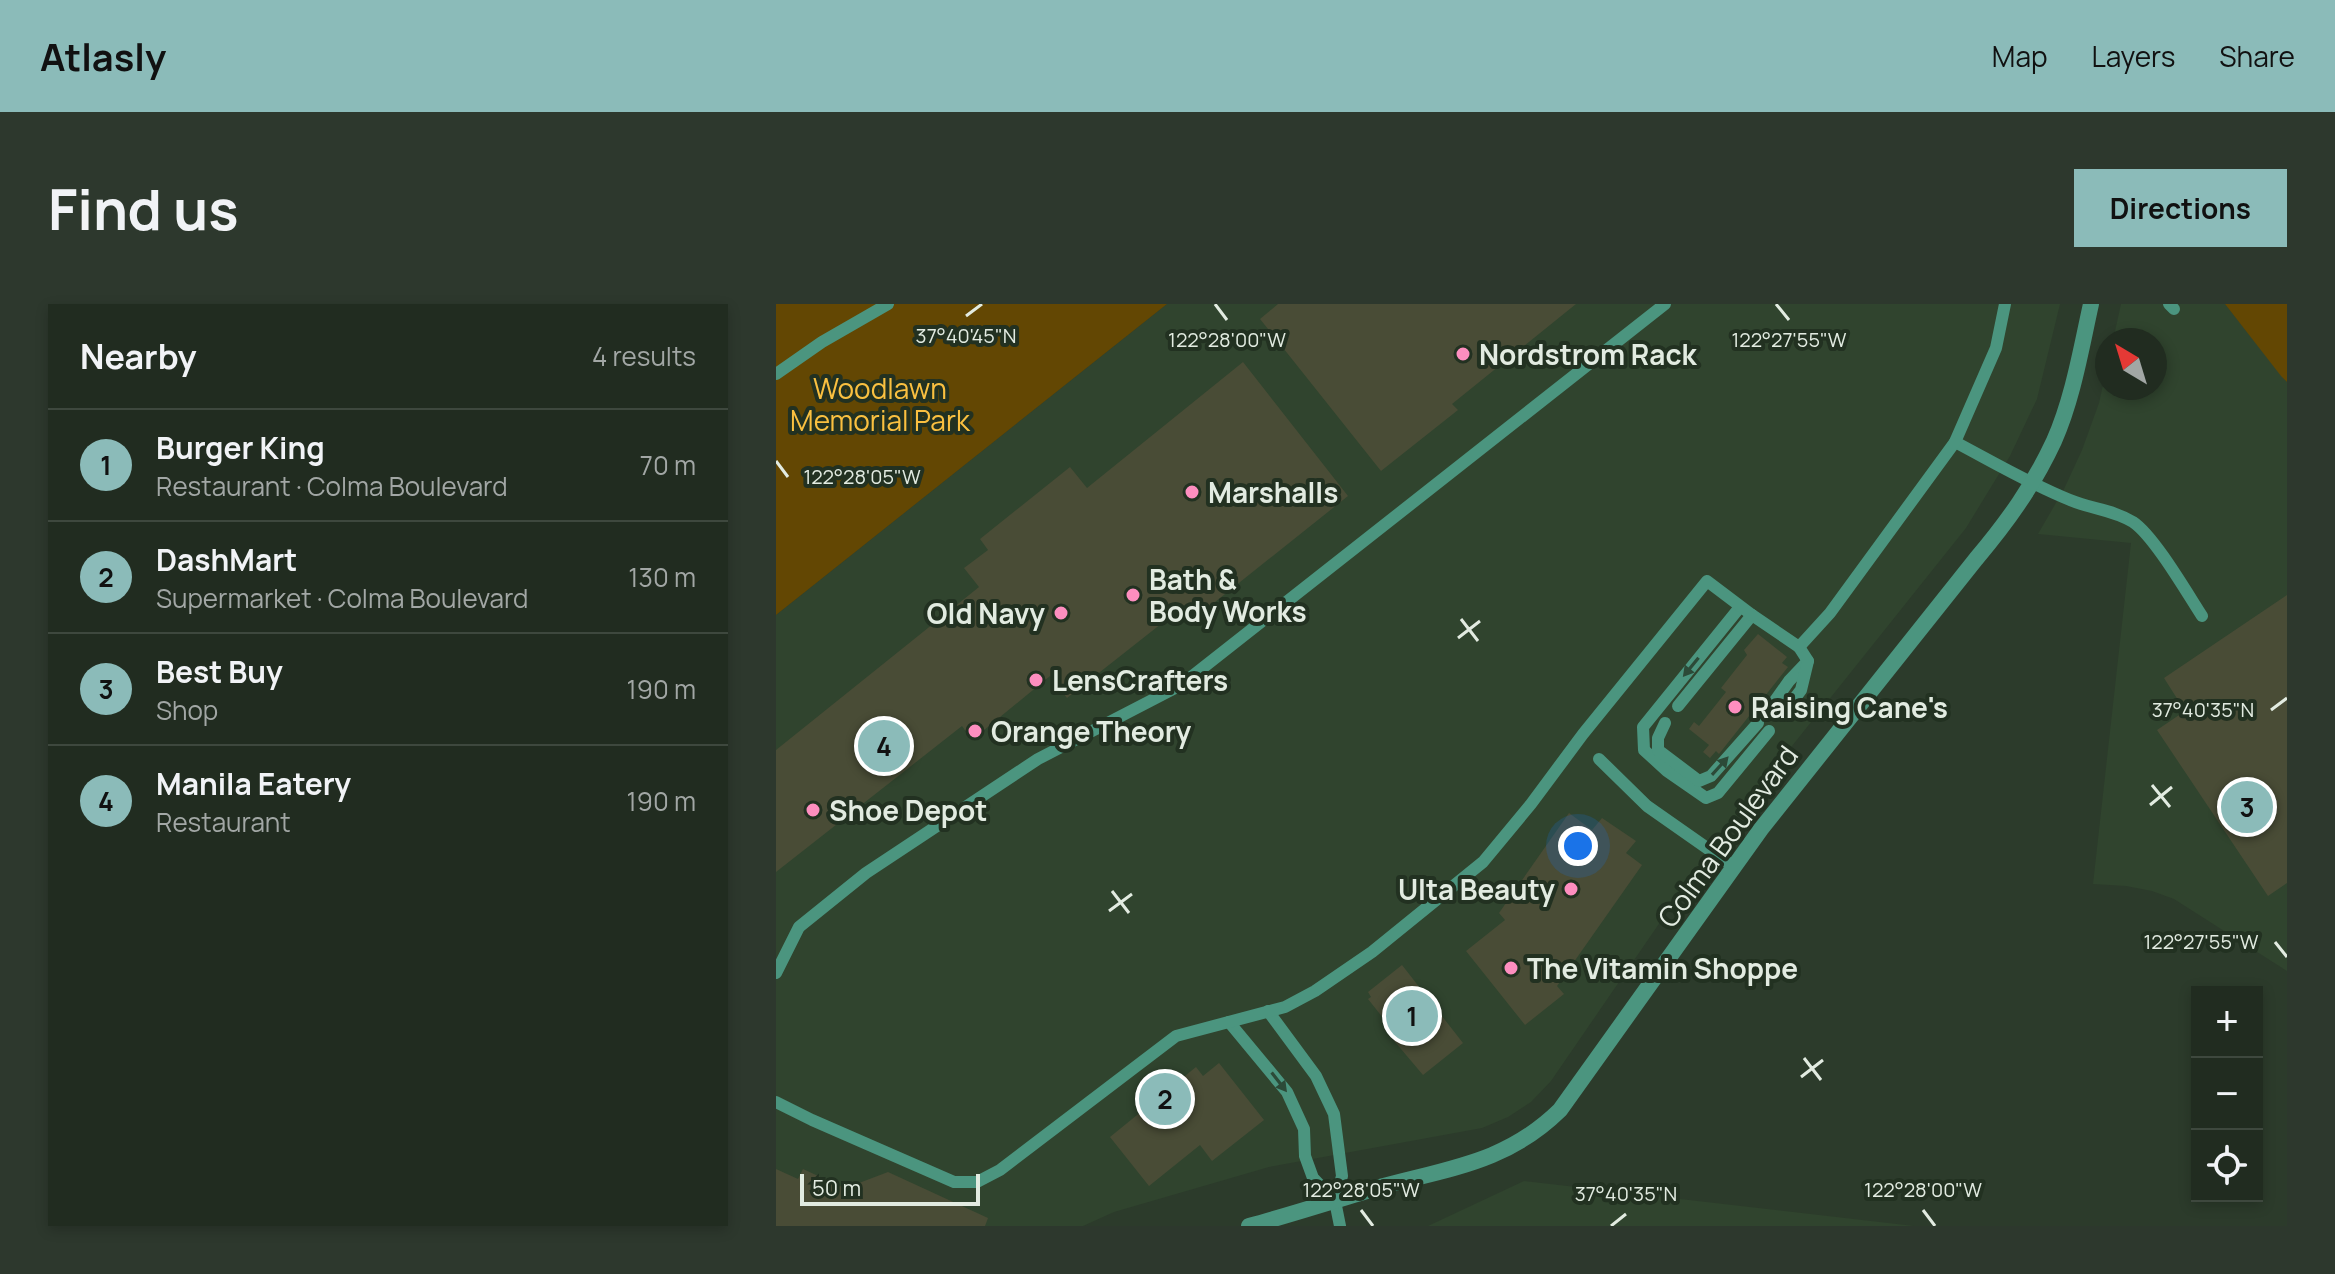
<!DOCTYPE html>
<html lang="en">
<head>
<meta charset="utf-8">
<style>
	:root { --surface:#212c20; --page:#2d382d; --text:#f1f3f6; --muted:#a2a7a5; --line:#3e483e; --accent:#8bbbb9 }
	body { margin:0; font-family:Manrope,sans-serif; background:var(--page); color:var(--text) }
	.controls { position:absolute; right:24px; bottom:24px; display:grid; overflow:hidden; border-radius:0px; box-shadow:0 4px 12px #0003 }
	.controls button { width:72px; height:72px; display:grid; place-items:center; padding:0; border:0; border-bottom:2px solid var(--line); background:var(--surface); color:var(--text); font:40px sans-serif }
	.compass { position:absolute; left:1319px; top:24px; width:72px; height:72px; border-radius:50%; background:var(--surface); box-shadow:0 4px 12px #0003; rotate:322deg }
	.scale { position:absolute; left:24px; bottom:20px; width:180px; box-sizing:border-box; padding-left:8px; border:4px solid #e2ebe1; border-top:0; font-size:22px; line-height:28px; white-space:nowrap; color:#e2ebe1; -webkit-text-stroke:6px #223121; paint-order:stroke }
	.you { position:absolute; left:802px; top:542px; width:28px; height:28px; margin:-20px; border:6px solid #fff; border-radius:50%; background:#1a73e8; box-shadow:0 0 0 12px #1a73e833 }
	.badge { display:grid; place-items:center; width:52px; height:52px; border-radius:50%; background:var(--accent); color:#111; font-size:26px; font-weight:700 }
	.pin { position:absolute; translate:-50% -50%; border:4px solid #fff; box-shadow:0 2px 8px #0006 }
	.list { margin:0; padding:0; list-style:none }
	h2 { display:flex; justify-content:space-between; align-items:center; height:104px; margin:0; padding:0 32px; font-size:34px }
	h2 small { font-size:26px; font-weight:400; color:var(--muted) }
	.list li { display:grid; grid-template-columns:52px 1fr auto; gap:24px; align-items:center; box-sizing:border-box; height:112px; padding:0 32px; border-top:2px solid var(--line) }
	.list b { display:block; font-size:30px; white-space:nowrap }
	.list p { margin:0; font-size:26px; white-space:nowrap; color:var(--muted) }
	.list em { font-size:26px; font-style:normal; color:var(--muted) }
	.icon { flex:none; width:44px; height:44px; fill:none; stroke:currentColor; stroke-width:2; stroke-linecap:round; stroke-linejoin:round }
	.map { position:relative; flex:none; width:1511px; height:922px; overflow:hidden; border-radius:0px }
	header { display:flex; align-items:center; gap:48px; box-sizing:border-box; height:112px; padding:0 40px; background:var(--accent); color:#111 }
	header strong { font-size:38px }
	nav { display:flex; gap:44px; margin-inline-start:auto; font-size:28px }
	.intro { display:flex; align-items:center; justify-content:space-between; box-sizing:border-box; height:192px; padding:0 48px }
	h1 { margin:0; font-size:56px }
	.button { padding:20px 36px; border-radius:0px; background:var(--accent); color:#111; font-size:28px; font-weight:700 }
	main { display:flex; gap:48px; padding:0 48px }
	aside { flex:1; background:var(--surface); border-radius:0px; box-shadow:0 4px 12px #0003 }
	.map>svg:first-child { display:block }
</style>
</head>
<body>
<header>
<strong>Atlasly</strong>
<nav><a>Map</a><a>Layers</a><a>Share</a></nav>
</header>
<div class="intro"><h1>Find us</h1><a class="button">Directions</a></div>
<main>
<aside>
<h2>Nearby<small>4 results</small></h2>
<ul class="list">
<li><span class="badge">1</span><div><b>Burger King</b><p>Restaurant · Colma Boulevard</p></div><em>70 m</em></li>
<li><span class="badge">2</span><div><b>DashMart</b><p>Supermarket · Colma Boulevard</p></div><em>130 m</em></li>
<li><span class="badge">3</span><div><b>Best Buy</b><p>Shop</p></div><em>190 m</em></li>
<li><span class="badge">4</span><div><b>Manila Eatery</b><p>Restaurant</p></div><em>190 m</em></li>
</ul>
</aside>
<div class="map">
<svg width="1511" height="922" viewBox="0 0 1511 922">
	<rect width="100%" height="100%" fill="#2c3b2b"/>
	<g fill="#30442e">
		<polygon points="391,0 1284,0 1261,95 1234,152 1190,224 980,487 900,595 775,777 755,798 732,813 706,824 493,863 338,908 307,922 0,922 0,311"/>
		<polygon points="1345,0 1449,0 1511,78 1511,667 1398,595 1376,587 1350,582 1317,580 1355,239 1262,230 1288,185 1306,146 1323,99 1331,63 1331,84 1379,84 1379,36 1337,36"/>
		<polygon points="748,877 1138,922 652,922"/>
	</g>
	<g fill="#634703">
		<polygon points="0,0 391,0 0,311"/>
		<polygon points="1449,0 1511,0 1511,78 1505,72"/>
	</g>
	<g fill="#494c36">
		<polygon points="502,0 800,0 676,100 682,106 605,167 484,15"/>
		<polygon points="467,58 572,192 414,318 404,305 291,394 274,372 196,436 186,422 0,568 0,446 203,283 188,264 212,246 204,235 294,163 311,184"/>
		<polygon points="1511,291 1511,579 1492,592 1381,426 1409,407 1388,374"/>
		<polygon points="982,330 1011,353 1006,359 1012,363 943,450 940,447 934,454 927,448 933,441 913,425 918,418 923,422 950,388 945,384 971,351 968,346"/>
		<polygon points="793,509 816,526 826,514 860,537 850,549 866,561 781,682 788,690 749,721 690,647 729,616 723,609"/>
		<polygon points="626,661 687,739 647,771 614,732 619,729 592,695 595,693 592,688"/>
		<polygon points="443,759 488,816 436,857 424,841 373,882 334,833 420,763 427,772"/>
		<polygon points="0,865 22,875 27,865 79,889 83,879 112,868 212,914 209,922 0,922"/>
	</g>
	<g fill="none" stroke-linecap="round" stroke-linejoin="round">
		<g stroke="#4b957f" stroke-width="12">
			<polyline points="1393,0 1398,5"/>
			<polyline points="0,70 46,38 112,0"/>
			<path d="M 1179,138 C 1217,158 1254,180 1294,196 C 1315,205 1338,206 1357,218 C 1378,232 1411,289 1426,312"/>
			<polyline points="964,303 867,423 868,446 891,467 930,494 942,489 993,427"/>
			<polyline points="996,401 1013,377 1032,357"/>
			<polyline points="902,402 976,311"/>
			<polyline points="1006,411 1025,386 1032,357 1023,343"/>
			<polyline points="889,419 882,434 882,446 923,477 935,472 982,419"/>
			<polyline points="823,455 871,502 958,563"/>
			<polyline points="0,669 23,623 90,569 262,455 405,381 889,0"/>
			<polyline points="492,707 540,772 558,810 566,872 559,897 564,922"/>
			<polyline points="453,718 511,788 528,825 529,852 537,874 559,897"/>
			<polyline points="0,798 36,816 178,878 201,878 224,866 400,732 509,703 539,687 596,648 707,558 755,500 807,430 931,277 976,311 1023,343 1054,309 1179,138 1220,44 1229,0"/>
		</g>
		<path stroke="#4b957f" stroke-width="16" d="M 473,922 C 517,910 560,896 604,883 C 673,864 730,859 784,806 L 985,525 L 1200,255 C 1232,217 1257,182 1278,137 C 1297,94 1305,45 1315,0"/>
	</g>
	<defs><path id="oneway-solid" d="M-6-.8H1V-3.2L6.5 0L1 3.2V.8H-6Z" transform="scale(2)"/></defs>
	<g fill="#2c4a38">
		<use href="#oneway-solid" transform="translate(915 363) rotate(129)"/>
		<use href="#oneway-solid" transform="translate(944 462) rotate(-48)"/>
		<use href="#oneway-solid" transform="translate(503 778) rotate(52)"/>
	</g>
	<path fill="none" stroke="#e2ebe1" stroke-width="3" d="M 439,0 L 451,16M 1000,0 L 1013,16M 190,12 L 206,0M 0,157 L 12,173M 685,315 L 702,337M 682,334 L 704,317M 1495,406 L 1511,394M 1376,481 L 1394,503M 1374,501 L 1396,483M 336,587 L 353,609M 333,607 L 356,590M 1499,638 L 1511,653M 1028,754 L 1045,776M 1025,773 L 1047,756M 585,906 L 597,922M 1147,906 L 1159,922M 835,922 L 850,910"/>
	<g fill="#fd8ebf" stroke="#223121" stroke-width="3">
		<circle cx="687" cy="50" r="8"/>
		<circle cx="416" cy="188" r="8"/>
		<circle cx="357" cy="291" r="8"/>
		<circle cx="285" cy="309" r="8"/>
		<circle cx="260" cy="376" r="8"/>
		<circle cx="959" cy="403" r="8"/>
		<circle cx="199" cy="427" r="8"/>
		<circle cx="37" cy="506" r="8"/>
		<circle cx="795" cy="585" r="8"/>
		<circle cx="735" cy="664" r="8"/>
	</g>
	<g text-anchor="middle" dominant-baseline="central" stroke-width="8" stroke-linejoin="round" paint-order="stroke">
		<g font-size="28" font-weight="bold" fill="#e2ebe1" stroke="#223121" text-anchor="start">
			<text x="703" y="50">Nordstrom Rack</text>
			<text x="432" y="188">Marshalls</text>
			<text x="373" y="275">Bath &amp;<tspan x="373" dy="32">Body Works</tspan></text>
			<text x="269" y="309" text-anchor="end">Old Navy</text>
			<text x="276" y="376">LensCrafters</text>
			<text x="975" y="403">Raising Cane's</text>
			<text x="215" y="427">Orange Theory</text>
			<text x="53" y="506">Shoe Depot</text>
			<text x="779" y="585" text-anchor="end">Ulta Beauty</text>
			<text x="751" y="664">The Vitamin Shoppe</text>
		</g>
		<g font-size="28" fill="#fac040" stroke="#223121">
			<text x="104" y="84">Woodlawn<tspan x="104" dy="32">Memorial Park</tspan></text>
		</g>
		<g font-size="28" fill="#e2ebe1" stroke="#223121">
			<text transform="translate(951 532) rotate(-54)">Colma Boulevard</text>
		</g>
	</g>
	<g font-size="20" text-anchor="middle" fill="#e2ebe1" stroke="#223121" stroke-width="8" stroke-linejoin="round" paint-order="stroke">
		<text x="190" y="39">37°40'45"N</text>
		<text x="451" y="43">122°28'00"W</text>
		<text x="1013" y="43">122°27'55"W</text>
		<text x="86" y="180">122°28'05"W</text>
		<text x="1427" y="413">37°40'35"N</text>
		<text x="1425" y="645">122°27'55"W</text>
		<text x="585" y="893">122°28'05"W</text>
		<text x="1147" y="893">122°28'00"W</text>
		<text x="850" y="897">37°40'35"N</text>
	</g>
</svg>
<div class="controls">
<button>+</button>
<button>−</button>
<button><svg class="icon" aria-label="locate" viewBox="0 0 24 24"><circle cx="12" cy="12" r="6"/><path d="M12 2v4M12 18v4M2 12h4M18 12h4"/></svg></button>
</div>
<svg class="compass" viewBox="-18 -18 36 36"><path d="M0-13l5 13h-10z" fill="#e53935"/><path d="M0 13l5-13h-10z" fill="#a2a7a5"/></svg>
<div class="scale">50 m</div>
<div class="you"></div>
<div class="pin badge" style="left:636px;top:712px">1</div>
<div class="pin badge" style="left:389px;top:795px">2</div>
<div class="pin badge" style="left:1471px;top:503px">3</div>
<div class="pin badge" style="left:108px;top:442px">4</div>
</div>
</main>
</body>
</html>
